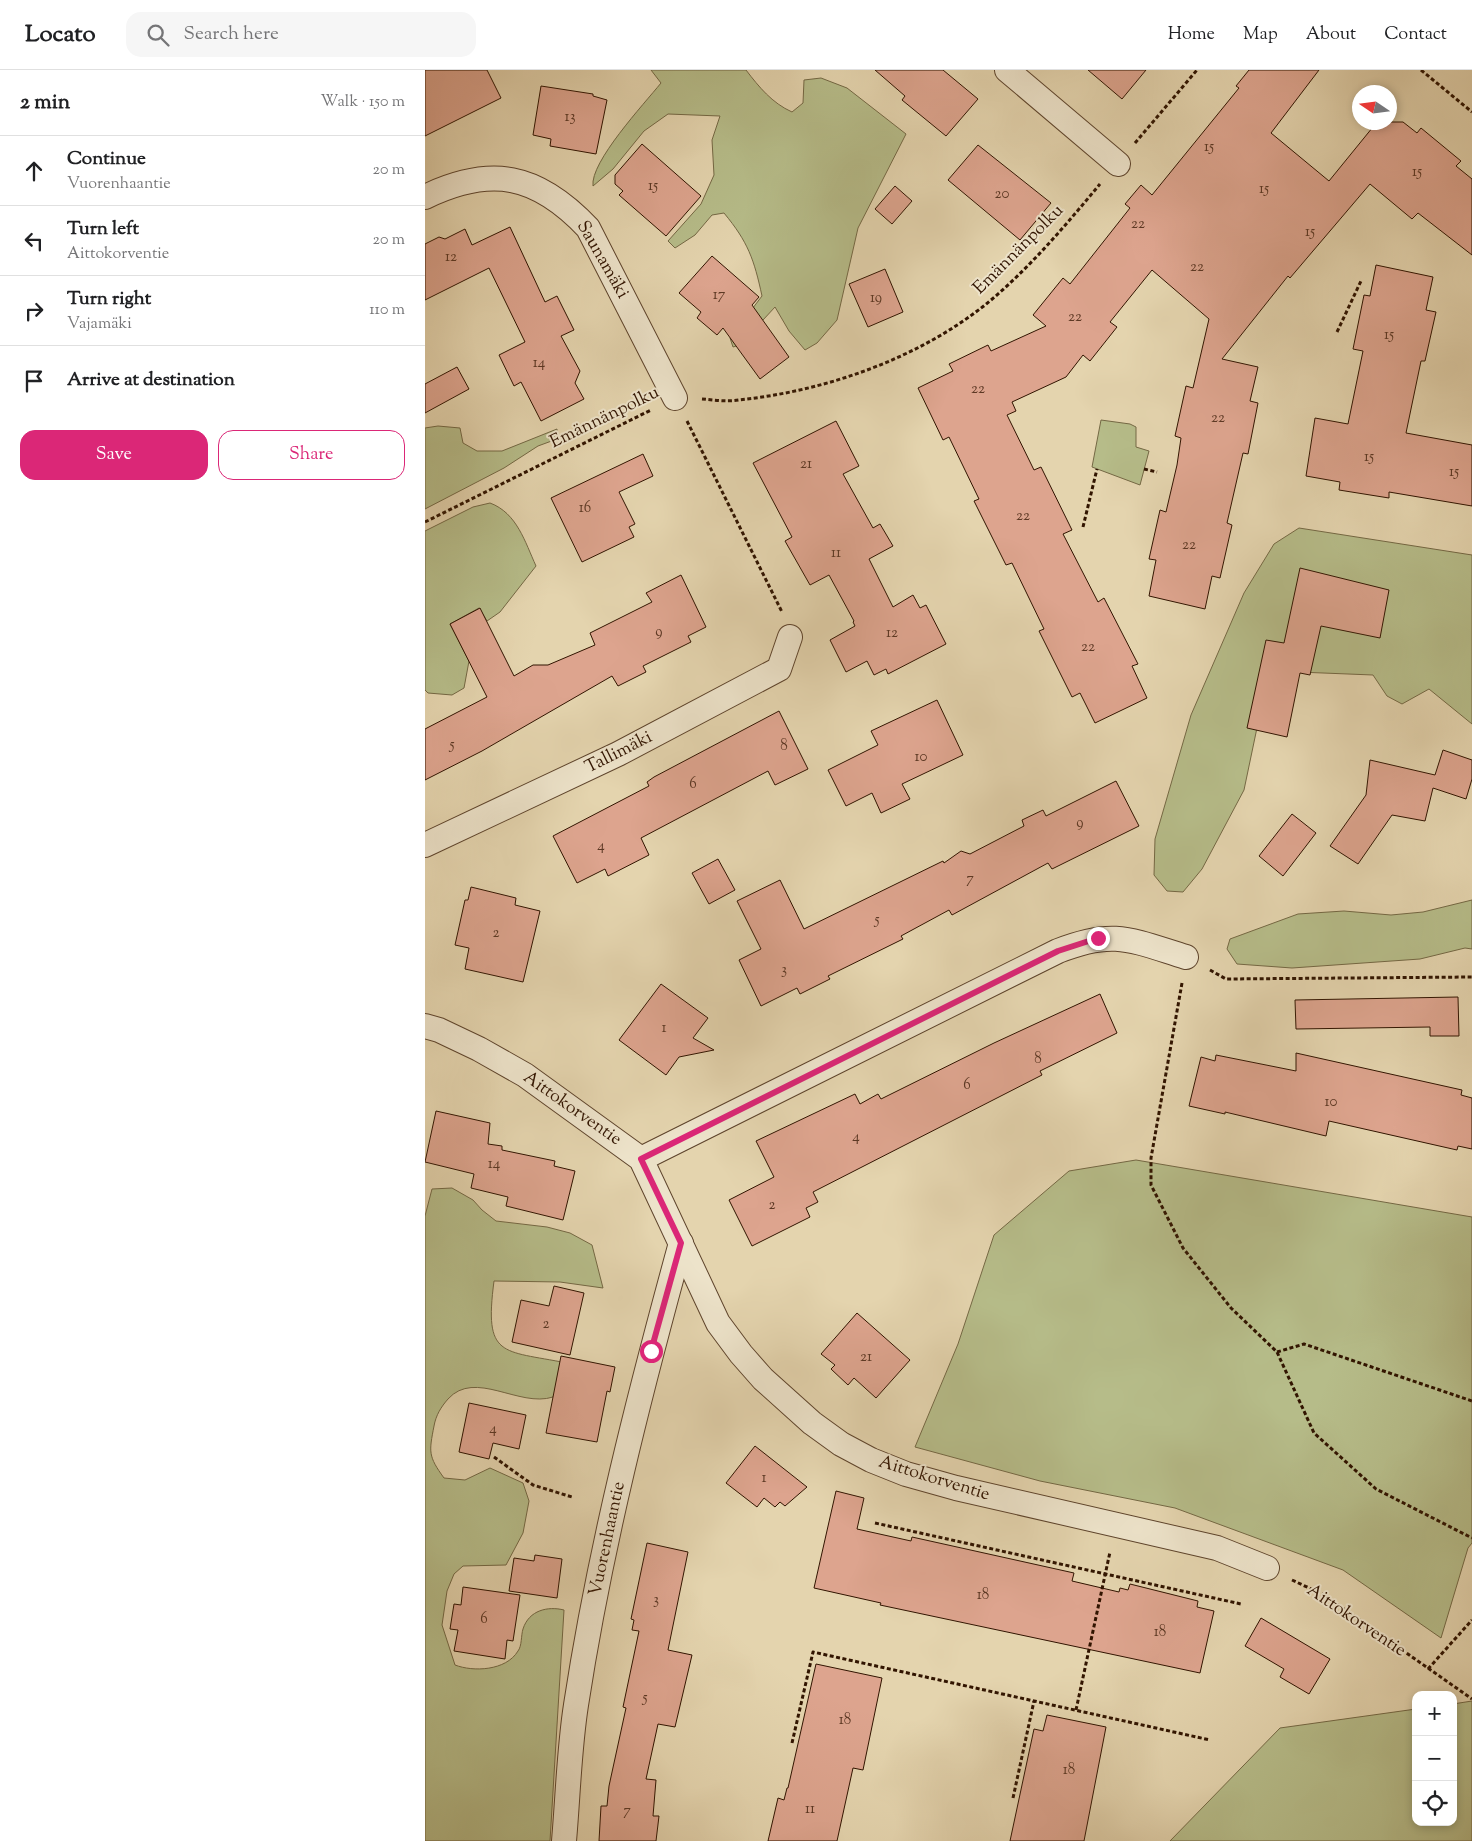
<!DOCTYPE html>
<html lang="en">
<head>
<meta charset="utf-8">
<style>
	:root { --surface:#fff; --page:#f6f6f6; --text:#202124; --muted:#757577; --line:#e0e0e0; --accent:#db2777 }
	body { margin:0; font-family:"Sorts Mill Goudy",serif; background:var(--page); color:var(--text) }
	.controls { position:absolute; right:15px; bottom:15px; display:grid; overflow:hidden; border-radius:10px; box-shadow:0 2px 8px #0003 }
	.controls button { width:45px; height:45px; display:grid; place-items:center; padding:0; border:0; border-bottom:1px solid var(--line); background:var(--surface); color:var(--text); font:25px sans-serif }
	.compass { position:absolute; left:927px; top:15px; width:45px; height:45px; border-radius:50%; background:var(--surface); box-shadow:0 2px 8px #0003; rotate:283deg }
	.stop { position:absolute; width:15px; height:15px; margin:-11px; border:4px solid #db2777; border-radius:50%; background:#fff }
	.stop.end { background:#db2777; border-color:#fff; box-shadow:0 1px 5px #0008 }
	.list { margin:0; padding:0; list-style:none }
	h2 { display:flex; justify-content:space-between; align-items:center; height:65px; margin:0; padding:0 20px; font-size:21px }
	h2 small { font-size:16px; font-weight:400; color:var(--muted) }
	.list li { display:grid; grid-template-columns:32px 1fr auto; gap:15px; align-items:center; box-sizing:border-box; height:70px; padding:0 20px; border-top:1px solid var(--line) }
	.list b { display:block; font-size:19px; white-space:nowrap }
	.list p { margin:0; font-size:16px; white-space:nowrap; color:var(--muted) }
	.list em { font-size:16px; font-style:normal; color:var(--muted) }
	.actions { display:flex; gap:10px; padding:15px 20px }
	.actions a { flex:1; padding:11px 0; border:1px solid var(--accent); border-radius:15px; text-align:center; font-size:18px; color:var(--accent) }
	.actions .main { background:var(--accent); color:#fff }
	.icon { flex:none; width:28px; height:28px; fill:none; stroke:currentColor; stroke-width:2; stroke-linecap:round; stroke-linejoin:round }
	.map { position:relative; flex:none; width:1047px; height:1771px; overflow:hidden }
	header { display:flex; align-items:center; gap:30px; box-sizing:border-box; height:70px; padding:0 25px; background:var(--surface); border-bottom:1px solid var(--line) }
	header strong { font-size:24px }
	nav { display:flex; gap:28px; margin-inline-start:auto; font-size:18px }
	.search { width:350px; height:45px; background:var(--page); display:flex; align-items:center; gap:12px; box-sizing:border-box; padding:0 18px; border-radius:15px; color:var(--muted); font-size:19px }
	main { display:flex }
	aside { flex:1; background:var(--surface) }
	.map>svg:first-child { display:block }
</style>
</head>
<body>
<header>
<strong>Locato</strong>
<div class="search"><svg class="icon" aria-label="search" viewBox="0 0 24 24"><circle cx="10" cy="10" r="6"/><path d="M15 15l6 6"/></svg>Search here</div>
<nav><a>Home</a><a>Map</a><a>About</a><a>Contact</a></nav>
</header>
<main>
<aside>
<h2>2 min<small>Walk · 150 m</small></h2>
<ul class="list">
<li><svg class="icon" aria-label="ahead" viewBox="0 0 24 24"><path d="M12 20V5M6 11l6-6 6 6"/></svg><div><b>Continue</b><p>Vuorenhaantie</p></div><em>20 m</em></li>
<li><svg class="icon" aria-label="left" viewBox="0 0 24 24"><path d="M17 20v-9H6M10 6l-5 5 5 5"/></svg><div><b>Turn left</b><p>Aittokorventie</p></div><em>20 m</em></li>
<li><svg class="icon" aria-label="right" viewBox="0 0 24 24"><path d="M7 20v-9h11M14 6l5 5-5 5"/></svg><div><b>Turn right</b><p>Vajamäki</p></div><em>110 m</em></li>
<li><svg class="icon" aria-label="arrive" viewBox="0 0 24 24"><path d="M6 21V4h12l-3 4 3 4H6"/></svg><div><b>Arrive at destination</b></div></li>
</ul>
<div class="actions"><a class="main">Save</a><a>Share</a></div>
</aside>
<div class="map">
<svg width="1047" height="1771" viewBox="0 0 1047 1771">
	<rect width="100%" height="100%" fill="#e4d4ae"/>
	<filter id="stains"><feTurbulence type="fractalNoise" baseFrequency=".004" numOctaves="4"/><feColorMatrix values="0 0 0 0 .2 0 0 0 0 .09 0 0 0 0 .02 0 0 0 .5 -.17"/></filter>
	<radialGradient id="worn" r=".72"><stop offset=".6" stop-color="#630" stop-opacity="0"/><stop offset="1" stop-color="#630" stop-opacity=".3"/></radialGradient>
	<g fill="#b6bc89" stroke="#746844">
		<path d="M 226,0 L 321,0 C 334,17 347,33 367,42 L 378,33 L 379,10 L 396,8 L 422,18 L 481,64 L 433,158 L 412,250 L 392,273 L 380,280 L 364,261 L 350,237 L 315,275 L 308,277 L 305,268 L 337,226 C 329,189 323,172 299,143 L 287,145 L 270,165 L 250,178 L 243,171 L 276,134 L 289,105 L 287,70 L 295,46 L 243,44 L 219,61 L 188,99 L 168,116 C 165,92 219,34 236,13 Z"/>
		<polygon points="676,350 705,354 711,357 711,377 724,381 715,415 667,397"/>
		<polygon points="13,356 35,358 38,373 52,381 77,381 132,359 132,369 113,376 79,398 0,439 0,358"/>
		<path d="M 65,433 C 92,443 100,472 111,496 L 75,542 L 62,551 L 54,538 L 25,554 L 44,591 L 39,618 L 27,625 L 3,623 L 0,620 L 0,461 L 48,437 Z"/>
		<polygon points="874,458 1047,485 1047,654 1004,619 977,634 962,626 948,605 873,602 833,653 819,720 777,799 758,822 742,821 729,805 730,769 766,645 819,523 849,474"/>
		<polygon points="1047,830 1047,879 1040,878 995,889 867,898 812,894 802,879 805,869 873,844 919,841 966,845 998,842"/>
		<polygon points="711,1090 1047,1147 1047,1473 1043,1478 1016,1568 918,1500 750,1438 615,1411 490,1377 533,1274 569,1165 644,1101"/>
		<path d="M 27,1118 L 48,1130 L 57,1140 L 71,1151 L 122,1157 L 145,1163 L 167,1175 L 178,1218 L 135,1212 L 69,1211 C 59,1288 76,1280 142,1293 L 128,1327 C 94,1338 50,1299 23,1329 C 16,1337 11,1345 9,1356 C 4,1382 3,1386 19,1408 L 40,1410 L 65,1398 L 98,1413 L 104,1431 L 98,1463 L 81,1495 L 38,1496 L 29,1504 L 22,1521 L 17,1555 L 30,1595 C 48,1602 81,1601 93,1581 C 97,1576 96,1565 98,1559 C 104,1540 123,1536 139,1540 L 125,1771 L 0,1771 L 0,1146 L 7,1119 Z"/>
		<polygon points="1047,1631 1047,1771 745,1771 855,1658 991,1639 991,1752 1028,1752 1028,1634"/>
	</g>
	<g fill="#dda48e" stroke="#311400">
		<polygon points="0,0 62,0 76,28 0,66"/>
		<polygon points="450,0 518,0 553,29 521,66 477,30 480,26"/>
		<polygon points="663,0 721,0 697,29"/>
		<polygon points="824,0 894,0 846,63 904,111 952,52 978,52 992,63 996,58 1036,91 1031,96 1047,109 1047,185 993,143 987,149 945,114 865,208 863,206 797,289 833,297 825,331 833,333 823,384 818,383 802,453 807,455 795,508 787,506 780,539 724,526 731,490 724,489 735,440 741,442 752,395 756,368 750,366 761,316 768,318 784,249 727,200 685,252 692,257 665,291 658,285 641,307 587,332 591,341 582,345 609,400 616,397 647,460 638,464 673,532 679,528 713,594 707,596 722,628 670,653 655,623 647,627 614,561 619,559 587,493 581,495 549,431 554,429 524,367 518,370 493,318 528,301 524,294 563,275 566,281 621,256 608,245 638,208 645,214 705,138 700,134 716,115 727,125 814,18 811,16"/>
		<polygon points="116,16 168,24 168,26 182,30 171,84 125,76 126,69 108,65"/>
		<polygon points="217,74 276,126 241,166 194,125 198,121 190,114 190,105"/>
		<polygon points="553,75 626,133 595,170 523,110"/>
		<polygon points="470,116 487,131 467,154 450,139"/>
		<polygon points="85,157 120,232 132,226 149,260 136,266 155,301 150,313 159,329 116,351 96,312 89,316 74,285 100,272 64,198 0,230 0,174 14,167 20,169 40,159 47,175"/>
		<polygon points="287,186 334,227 327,235 364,287 335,309 298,258 292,265 272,248 276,242 254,223"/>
		<polygon points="951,195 1008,207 1001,240 1011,242 1000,291 996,291 981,363 1047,375 1047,436 964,422 964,428 914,420 915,412 881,406 890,348 923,354 938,281 928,279 939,225 945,226"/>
		<polygon points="460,199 478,242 443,257 424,214"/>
		<polygon points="32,297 44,319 0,343 0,314"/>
		<polygon points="411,351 434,396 418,404 448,458 455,454 468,476 444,489 468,537 488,525 495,538 501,535 521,574 463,604 461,599 449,605 442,591 421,602 405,570 430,556 428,552 429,551 404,505 385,515 360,471 367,467 328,393"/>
		<polygon points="218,384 228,406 194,422 210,454 204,457 209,467 157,492 126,428"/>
		<polygon points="875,498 964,520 955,568 896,556 885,605 875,603 862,667 822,658 841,570 859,573"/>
		<polygon points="256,505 281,557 263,566 266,572 218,596 221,602 193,616 187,606 57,681 0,710 0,659 62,627 25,554 55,538 89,606 108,595 123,595 170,575 165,563 227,532 221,523"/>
		<polygon points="512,630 538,685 477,714 485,729 456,743 447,723 421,736 403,700 453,675 446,661"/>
		<polygon points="354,641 383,699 350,715 343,701 216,768 224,785 183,806 180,799 152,813 128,766 224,716 222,712 229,707"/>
		<polygon points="1018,680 1047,690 1047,709 1041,729 1008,718 1000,751 967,745 933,794 905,776 941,725 945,690 1010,705"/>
		<polygon points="691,711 714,756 627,799 623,793 527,845 524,840 476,866 478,869 403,906 405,909 375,924 372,918 336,936 314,890 336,879 312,831 355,810 379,859 518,791 519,793 536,781 545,784 599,756 597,750 618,740 621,746"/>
		<polygon points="867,744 891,763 858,806 834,786"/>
		<polygon points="293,789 310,820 284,834 267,803"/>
		<polygon points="46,817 91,828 90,835 115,841 98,912 40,899 44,878 30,875 40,830 43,830"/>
		<polygon points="236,914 283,948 268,968 289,980 254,987 241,1005 194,970"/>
		<polygon points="675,924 692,963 615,1001 617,1005 388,1122 393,1132 381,1138 385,1147 327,1176 304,1130 349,1107 331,1071 430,1024 435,1034 453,1024 456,1029 569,973"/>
		<polygon points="1033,927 1034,966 1005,966 1005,957 871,959 870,930"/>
		<polygon points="871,983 1037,1020 1036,1025 1047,1028 1047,1079 1033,1076 1032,1080 904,1051 901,1066 800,1042 800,1044 764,1036 776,987 790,991 791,985 871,1001"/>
		<polygon points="11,1041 65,1053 63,1074 77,1076 77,1080 130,1091 129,1096 150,1101 138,1150 81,1136 83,1127 46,1118 49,1104 0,1092"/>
		<polygon points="129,1216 159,1223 145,1285 87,1272 96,1230 124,1236"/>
		<polygon points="432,1243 485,1290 451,1328 429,1308 423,1315 406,1299 410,1295 396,1284"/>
		<polygon points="136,1286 190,1297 185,1322 182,1321 172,1372 121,1363"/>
		<polygon points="44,1333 101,1345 94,1379 68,1373 64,1389 34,1382"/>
		<polygon points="330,1376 382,1417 360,1436 355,1432 350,1437 339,1428 332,1437 301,1413"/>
		<polygon points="411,1421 439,1428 432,1459 486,1471 487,1467 649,1503 647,1511 694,1522 695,1518 703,1520 705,1514 773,1531 772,1537 789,1541 775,1603 455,1535 456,1533 389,1518"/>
		<polygon points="222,1473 263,1482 243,1580 267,1585 250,1657 233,1654 221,1709 231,1710 228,1746 234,1746 231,1771 174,1771 176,1736 182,1736 184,1716 201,1638 198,1637 214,1561 207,1560 209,1550 206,1549"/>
		<polygon points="110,1485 137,1489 132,1528 84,1521 89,1488 109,1491"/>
		<polygon points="38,1517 95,1525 88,1571 82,1570 80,1589 29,1581 33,1560 25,1559 29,1534 36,1535"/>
		<polygon points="836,1548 905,1589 884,1624 855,1607 859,1599 820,1576"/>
		<polygon points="391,1594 457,1608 438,1700 428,1698 412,1771 343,1771 353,1728 359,1730 362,1718 363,1718"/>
		<polygon points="622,1645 681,1657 659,1771 585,1771 609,1659 618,1661"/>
	</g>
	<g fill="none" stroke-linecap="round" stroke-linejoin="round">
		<g stroke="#5e442c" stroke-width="26">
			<g id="street">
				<polyline points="582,0 693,94"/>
				<path d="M 0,127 C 66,95 112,104 163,158 L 250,328"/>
				<polyline points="0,775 193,684 354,599 365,567"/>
				<polyline points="0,956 14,960 54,979 100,1005 216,1089 293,1253 316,1284 338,1309 387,1353 416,1374 446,1390 481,1404 531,1418 792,1478 842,1498"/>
				<path d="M 216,1089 L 633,881 C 689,859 706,870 761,887"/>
				<path d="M 139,1771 C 143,1726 144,1680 151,1635 C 175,1478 214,1326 256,1173"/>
			</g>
		</g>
		<g stroke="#311400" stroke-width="3" stroke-dasharray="4 2.5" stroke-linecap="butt">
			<polyline points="996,0 1047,42"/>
			<polyline points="710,73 772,0"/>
			<polyline points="912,262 936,211"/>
			<path d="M 277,329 C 289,330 302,332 314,330 C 400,321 492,289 560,235 C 603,200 640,156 675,114"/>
			<polyline points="262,351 357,542"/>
			<polyline points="719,399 732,402"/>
			<polyline points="0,452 226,340"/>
			<polyline points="658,457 672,399"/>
			<polyline points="785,900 801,909 1047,907"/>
			<polyline points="757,913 726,1088 726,1115 758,1178 806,1238 852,1282 889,1363 951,1419 1047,1468"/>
			<polyline points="852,1282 879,1274 1047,1331"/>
			<polyline points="69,1387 108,1415 147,1427"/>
			<polyline points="450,1453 816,1534"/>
			<polyline points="867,1510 899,1525 1047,1629"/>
			<polyline points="1003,1599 1047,1550"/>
			<polyline points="651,1640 685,1482"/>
			<polyline points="367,1673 388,1582 785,1670"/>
			<polyline points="588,1728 609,1631"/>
		</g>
		<use href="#street" stroke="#ede3ca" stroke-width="24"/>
	</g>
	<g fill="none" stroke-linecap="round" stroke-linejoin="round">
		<polyline stroke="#db2777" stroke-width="6" points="226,1281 256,1173 216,1089 633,881 673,868"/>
	</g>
	<g text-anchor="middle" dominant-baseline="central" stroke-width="4" stroke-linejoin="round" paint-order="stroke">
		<g font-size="15" fill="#5c3824">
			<text x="145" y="47">13</text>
			<text x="784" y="77">15</text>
			<text x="992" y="102">15</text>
			<text x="228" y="116">15</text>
			<text x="839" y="119">15</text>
			<text x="577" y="124">20</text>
			<text x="713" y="154">22</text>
			<text x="885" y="162">15</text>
			<text x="26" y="187">12</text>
			<text x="772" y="197">22</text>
			<text x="294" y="225">17</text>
			<text x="451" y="228">19</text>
			<text x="650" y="247">22</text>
			<text x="964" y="265">15</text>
			<text x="114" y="293">14</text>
			<text x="553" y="319">22</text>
			<text x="793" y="348">22</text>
			<text x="944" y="387">15</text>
			<text x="381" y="394">21</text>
			<text x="1029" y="402">15</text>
			<text x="160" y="438">16</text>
			<text x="598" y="446">22</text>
			<text x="764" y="475">22</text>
			<text x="411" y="483">11</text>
			<text x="234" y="562">9</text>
			<text x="467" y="563">12</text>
			<text x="663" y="577">22</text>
			<text x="27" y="675">5</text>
			<text x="359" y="676">8</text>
			<text x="496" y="687">10</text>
			<text x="268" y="714">6</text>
			<text x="655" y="753">9</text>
			<text x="176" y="776">4</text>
			<text x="545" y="809">7</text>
			<text x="452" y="850">5</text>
			<text x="71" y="863">2</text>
			<text x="359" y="900">3</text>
			<text x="239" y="958">1</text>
			<text x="613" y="989">8</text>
			<text x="542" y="1015">6</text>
			<text x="906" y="1032">10</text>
			<text x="431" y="1067">4</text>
			<text x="69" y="1094">14</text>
			<text x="347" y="1135">2</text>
			<text x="121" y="1254">2</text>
			<text x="441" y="1287">21</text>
			<text x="68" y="1359">4</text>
			<text x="339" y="1408">1</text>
			<text x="558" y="1525">18</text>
			<text x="231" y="1530">3</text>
			<text x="59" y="1549">6</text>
			<text x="735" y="1562">18</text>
			<text x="220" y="1628">5</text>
			<text x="420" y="1650">18</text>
			<text x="644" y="1700">18</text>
			<text x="385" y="1739">11</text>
			<text x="202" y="1741">7</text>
		</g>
		<g font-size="18" fill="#311400" stroke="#ede3ca">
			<text transform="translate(594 180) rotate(-45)">Emännänpolku</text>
			<text transform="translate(177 190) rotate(60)">Saunamäki</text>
			<text transform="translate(180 348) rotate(-26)">Emännänpolku</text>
			<text transform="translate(194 683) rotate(-27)">Tallimäki</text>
			<text transform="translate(147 1039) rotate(35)">Aittokorventie</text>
			<text transform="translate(509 1409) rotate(17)">Aittokorventie</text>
			<text transform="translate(183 1469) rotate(-78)">Vuorenhaantie</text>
			<text transform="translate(931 1551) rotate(34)">Aittokorventie</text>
		</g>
	</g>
	<rect width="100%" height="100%" filter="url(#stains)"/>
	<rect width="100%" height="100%" fill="url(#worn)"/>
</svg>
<div class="controls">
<button>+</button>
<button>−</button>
<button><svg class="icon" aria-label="locate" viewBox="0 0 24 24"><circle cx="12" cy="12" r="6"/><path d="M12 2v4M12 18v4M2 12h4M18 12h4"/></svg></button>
</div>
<svg class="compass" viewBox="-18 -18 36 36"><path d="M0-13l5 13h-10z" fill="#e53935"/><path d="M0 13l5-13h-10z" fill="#757577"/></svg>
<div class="stop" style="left:226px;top:1281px"></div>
<div class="stop end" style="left:673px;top:868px"></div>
</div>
</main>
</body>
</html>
